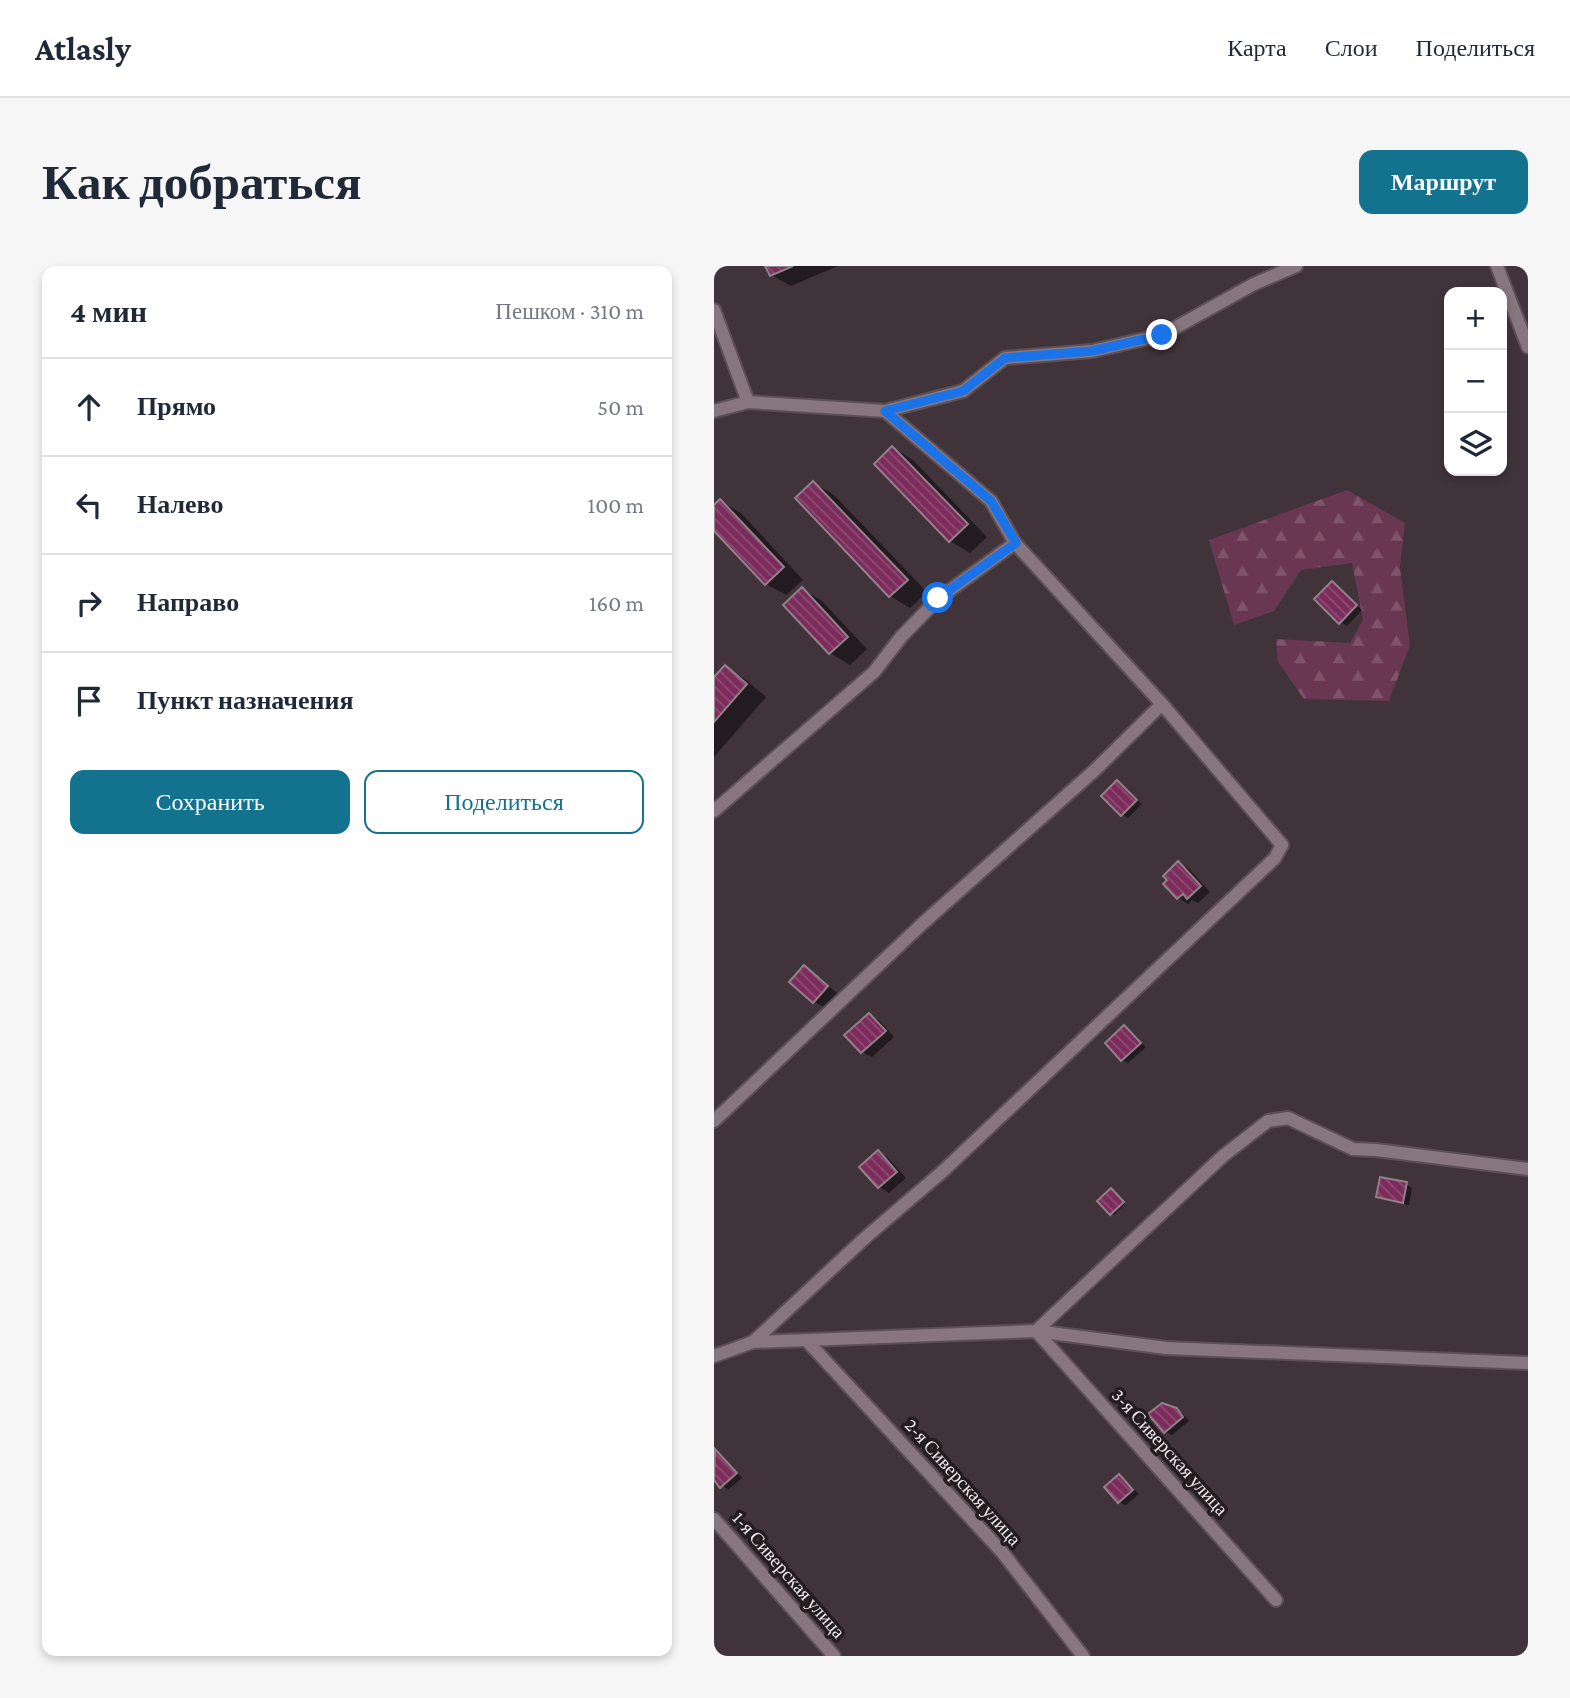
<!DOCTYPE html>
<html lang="ru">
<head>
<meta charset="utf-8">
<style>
	:root { --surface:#fff; --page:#f6f6f7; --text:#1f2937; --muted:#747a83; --line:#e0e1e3; --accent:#13728e }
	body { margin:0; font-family:"Crimson Pro",serif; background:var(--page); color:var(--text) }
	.controls { position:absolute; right:21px; top:21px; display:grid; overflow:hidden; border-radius:14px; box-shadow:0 4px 10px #0003 }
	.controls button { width:63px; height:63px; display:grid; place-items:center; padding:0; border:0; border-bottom:2px solid var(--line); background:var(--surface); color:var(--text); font:35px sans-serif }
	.stop { position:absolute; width:21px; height:21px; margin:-16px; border:5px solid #1a73e8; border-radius:50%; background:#fff }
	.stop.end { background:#1a73e8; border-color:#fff; box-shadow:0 2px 7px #0008 }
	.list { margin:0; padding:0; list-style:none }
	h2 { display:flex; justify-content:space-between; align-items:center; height:91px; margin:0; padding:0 28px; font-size:30px }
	h2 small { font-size:23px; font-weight:400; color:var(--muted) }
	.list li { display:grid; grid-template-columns:46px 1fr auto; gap:21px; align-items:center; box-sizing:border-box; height:98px; padding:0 28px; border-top:2px solid var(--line) }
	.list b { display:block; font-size:26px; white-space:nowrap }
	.list em { font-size:23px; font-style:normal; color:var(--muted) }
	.actions { display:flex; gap:14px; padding:21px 28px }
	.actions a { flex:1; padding:16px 0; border:2px solid var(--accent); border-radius:14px; text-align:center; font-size:24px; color:var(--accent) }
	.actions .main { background:var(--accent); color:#fff }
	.icon { flex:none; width:38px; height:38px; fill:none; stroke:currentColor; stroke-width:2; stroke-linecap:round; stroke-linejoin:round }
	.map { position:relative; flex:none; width:814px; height:1390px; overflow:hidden; border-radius:14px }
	header { display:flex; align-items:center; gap:42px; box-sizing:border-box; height:98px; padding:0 35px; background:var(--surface); border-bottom:2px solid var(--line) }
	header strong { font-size:33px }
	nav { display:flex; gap:38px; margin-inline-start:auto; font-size:24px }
	.intro { display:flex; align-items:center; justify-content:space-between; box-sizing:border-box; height:168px; padding:0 42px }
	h1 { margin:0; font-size:49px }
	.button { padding:18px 32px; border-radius:14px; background:var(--accent); color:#fff; font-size:24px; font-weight:700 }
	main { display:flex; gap:42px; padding:0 42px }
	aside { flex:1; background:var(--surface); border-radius:14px; box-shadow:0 4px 10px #0003 }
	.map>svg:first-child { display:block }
</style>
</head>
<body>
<header>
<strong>Atlasly</strong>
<nav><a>Карта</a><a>Слои</a><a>Поделиться</a></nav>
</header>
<div class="intro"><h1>Как добраться</h1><a class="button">Маршрут</a></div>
<main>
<aside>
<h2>4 мин<small>Пешком · 310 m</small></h2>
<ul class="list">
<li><svg class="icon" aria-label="ahead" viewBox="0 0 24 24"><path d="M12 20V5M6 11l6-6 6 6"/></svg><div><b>Прямо</b></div><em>50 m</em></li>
<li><svg class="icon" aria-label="left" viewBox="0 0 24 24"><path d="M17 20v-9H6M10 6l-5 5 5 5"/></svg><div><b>Налево</b></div><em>100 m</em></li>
<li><svg class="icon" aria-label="right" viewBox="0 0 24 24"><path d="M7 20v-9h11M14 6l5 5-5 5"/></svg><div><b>Направо</b></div><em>160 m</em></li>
<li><svg class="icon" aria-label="arrive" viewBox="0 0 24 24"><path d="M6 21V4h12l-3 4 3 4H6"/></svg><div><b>Пункт назначения</b></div></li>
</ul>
<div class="actions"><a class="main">Сохранить</a><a>Поделиться</a></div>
</aside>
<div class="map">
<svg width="814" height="1390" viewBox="0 0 814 1390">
	<defs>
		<pattern id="forest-firs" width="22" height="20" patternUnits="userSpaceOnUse" patternTransform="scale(1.75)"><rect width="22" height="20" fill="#693751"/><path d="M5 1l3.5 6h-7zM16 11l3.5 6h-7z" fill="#7f546a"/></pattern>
		<pattern id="building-back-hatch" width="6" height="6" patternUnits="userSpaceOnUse" patternTransform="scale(1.75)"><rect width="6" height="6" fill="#7c2c5b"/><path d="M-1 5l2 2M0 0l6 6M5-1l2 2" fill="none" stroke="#8f4b73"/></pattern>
	</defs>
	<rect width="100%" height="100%" fill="#41333a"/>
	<polygon fill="url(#forest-firs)" points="633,224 691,257 686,301 696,379 675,435 590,433 564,396 562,373 636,377 649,354 638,297 587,304 560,345 520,359 495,274"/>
	<g fill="#0007">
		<polygon points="53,0 124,0 77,20 57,9"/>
		<polygon points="179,182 199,194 273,271 256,287 236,275 162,198"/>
		<polygon points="100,217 120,229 213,326 196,342 176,330"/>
		<polygon points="6,235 27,247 89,314 72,329 52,318 0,262 0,242"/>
		<polygon points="618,317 648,344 633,360 626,356"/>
		<polygon points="88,323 108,335 153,383 136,399 116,387"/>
		<polygon points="11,401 31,413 52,431 0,491 0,414"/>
		<polygon points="404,516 428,538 414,552 408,549"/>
		<polygon points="465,597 475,603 496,626 484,637 478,634 474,638 465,632 451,618"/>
		<polygon points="90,701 123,727 110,741 100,736"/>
		<polygon points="155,749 165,754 180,771 158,791 148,786"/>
		<polygon points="411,761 432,781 414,797 408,794"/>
		<polygon points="164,886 174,892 192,912 175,927 165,921"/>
		<polygon points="692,918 698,922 695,939 671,934 664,931"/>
		<polygon points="400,925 411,938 400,949 397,947"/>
		<polygon points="462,1144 469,1148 475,1155 458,1169 451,1166"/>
		<polygon points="2,1185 8,1189 28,1212 14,1224 0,1212"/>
		<polygon points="406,1210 425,1228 412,1239 405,1236"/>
	</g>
	<g fill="url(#building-back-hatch)" stroke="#918088" stroke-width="2">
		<polygon points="51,0 79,0 56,10"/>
		<polygon points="178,180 254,258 235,276 160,198"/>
		<polygon points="99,215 194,314 175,331 81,232"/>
		<polygon points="6,233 70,301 51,319 0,265 0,239"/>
		<polygon points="618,315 643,339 625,358 600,333"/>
		<polygon points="88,321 134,371 115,388 69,339"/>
		<polygon points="11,399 33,418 0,456 0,411"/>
		<polygon points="403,514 423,534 407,550 387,530"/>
		<polygon points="464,595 487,620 473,633 469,628 463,633 449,618 453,614 449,610"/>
		<polygon points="90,699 114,720 99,737 75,716"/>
		<polygon points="155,747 172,765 147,787 130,769"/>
		<polygon points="410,759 427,777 407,795 391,777"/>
		<polygon points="164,884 183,906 164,922 145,901"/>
		<polygon points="666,911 693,916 689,937 662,931"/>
		<polygon points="397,922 410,936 396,949 383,935"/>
		<polygon points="448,1137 463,1142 469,1151 450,1167 434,1148"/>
		<polygon points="1,1183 23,1207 6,1222 0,1214"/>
		<polygon points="405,1208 419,1224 404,1237 390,1221"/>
	</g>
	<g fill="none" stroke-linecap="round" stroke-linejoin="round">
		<g stroke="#5c5056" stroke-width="16">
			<g id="minor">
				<polyline points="783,0 814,81"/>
				<polyline points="0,44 34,136 0,145"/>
				<polyline points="34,136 171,145 249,125 291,92 378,85 448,69 540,18 582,0"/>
				<polyline points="0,545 160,406 187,371 224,333 301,277"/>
				<polyline points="0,855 208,658 381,504 448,438"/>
				<polyline points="322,1065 509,890 554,855 574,852 639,883 662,884 814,903"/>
				<polyline points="322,1065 562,1334"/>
				<polyline points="93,1075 288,1286 369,1390"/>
				<polyline points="39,1076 152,971 228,906 561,592 568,579 448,438 301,277 277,235 171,145"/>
				<polyline points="0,1090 39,1076 322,1065 452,1082 814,1097"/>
				<polyline points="0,1253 120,1390"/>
			</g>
		</g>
		<use href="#minor" stroke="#87767e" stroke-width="12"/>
	</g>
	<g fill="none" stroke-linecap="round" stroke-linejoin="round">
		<polyline stroke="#1a73e8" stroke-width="9" points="224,332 302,277 277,235 171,145 249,125 291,92 378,85 448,69"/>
	</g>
	<g text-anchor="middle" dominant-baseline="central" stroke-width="7" stroke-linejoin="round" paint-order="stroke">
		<g font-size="19" fill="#f1e8ec" stroke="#231d20">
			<text transform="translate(456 1186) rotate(48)">3-я Сиверская улица</text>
			<text transform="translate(249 1216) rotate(48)">2-я Сиверская улица</text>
			<text transform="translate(75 1309) rotate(49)">1-я Сиверская улица</text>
		</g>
	</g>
</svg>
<div class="controls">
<button>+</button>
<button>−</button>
<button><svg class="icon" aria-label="layers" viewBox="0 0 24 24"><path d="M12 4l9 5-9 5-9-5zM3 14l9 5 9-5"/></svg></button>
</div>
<div class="stop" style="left:224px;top:332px"></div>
<div class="stop end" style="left:448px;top:69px"></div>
</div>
</main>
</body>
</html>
